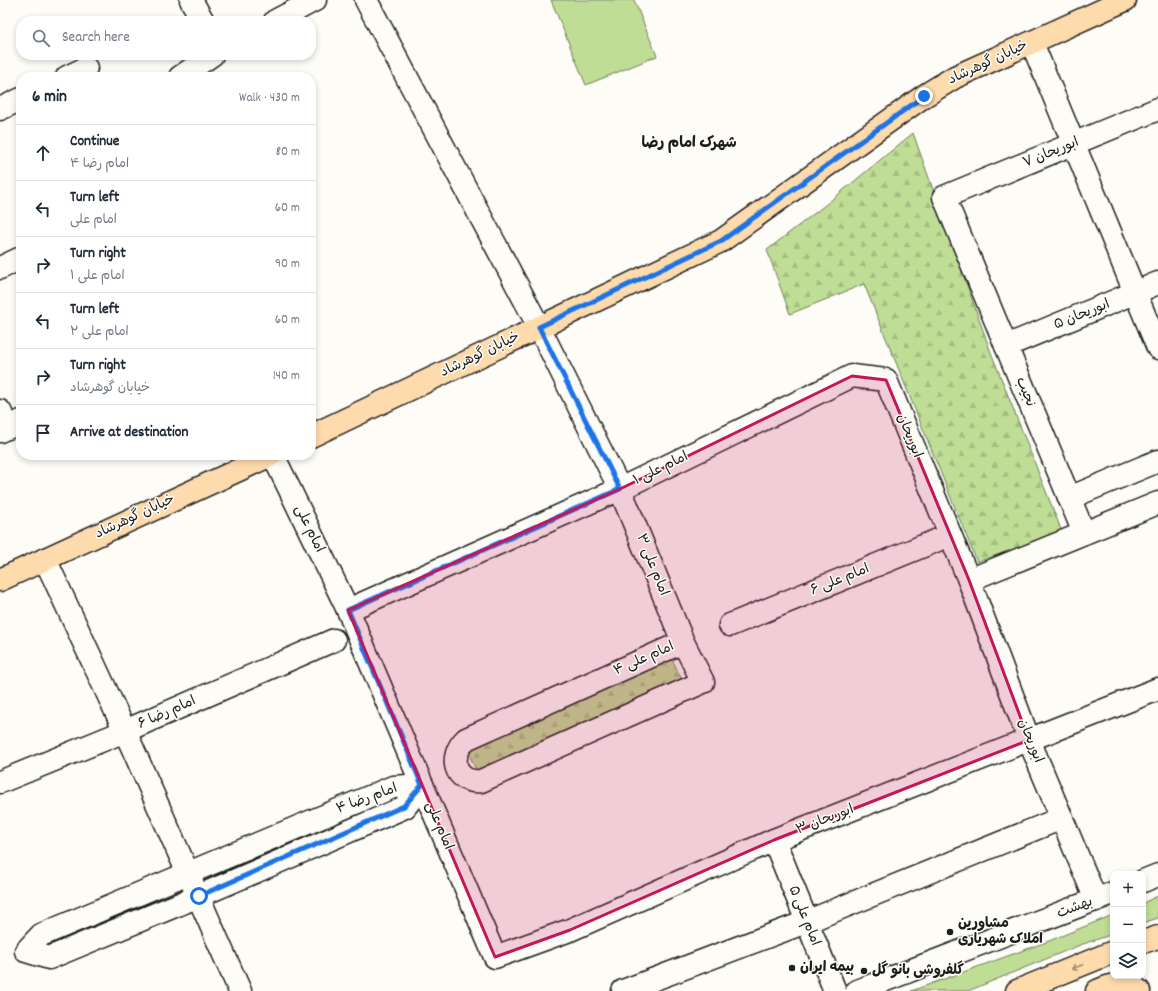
<!DOCTYPE html>
<html lang="en">
<head>
<meta charset="utf-8">
<style>
	:root { --surface:#fff; --page:#f2f2f3; --text:#1f2937; --muted:#747a83; --line:#e0e1e3 }
	body { margin:0; font-family:Dekko,"Playpen Sans Arabic",sans-serif; background:var(--page); color:var(--text) }
	.controls { position:absolute; right:12px; bottom:12px; display:grid; overflow:hidden; border-radius:8px; box-shadow:0 2px 6px #0003 }
	.controls button { width:36px; height:36px; display:grid; place-items:center; padding:0; border:0; border-bottom:1px solid var(--line); background:var(--surface); color:var(--text); font:20px sans-serif }
	.stop { position:absolute; width:12px; height:12px; margin:-9px; border:3px solid #1a73e8; border-radius:50%; background:#fff }
	.stop.end { background:#1a73e8; border-color:#fff; box-shadow:0 1px 4px #0008 }
	.list { margin:0; padding:0; list-style:none }
	h2 { display:flex; justify-content:space-between; align-items:center; height:52px; margin:0; padding:0 16px; font-size:17px }
	h2 small { font-size:13px; font-weight:400; color:var(--muted) }
	.list li { display:grid; grid-template-columns:26px 1fr auto; gap:12px; align-items:center; box-sizing:border-box; height:56px; padding:0 16px; border-top:1px solid var(--line) }
	.list b { display:block; font-size:15px; white-space:nowrap }
	.list p { margin:0; font-size:13px; white-space:nowrap; color:var(--muted) }
	.list em { font-size:13px; font-style:normal; color:var(--muted) }
	.icon { flex:none; width:22px; height:22px; fill:none; stroke:currentColor; stroke-width:2; stroke-linecap:round; stroke-linejoin:round }
	.map { position:relative; flex:none; width:1158px; height:991px; overflow:hidden }
	.search { position:absolute; background:var(--surface); box-shadow:0 2px 6px #0003; left:16px; top:16px; width:300px; height:44px; display:flex; align-items:center; gap:10px; box-sizing:border-box; padding:0 14px; border-radius:16px; color:var(--muted); font-size:15px }
	.panel { position:absolute; background:var(--surface); box-shadow:0 2px 6px #0003; left:16px; top:72px; width:300px; height:388px; border-radius:16px }
	.map>svg:first-child { display:block }
</style>
</head>
<body>
<div class="map">
<svg width="1158" height="991" viewBox="0 0 1158 991">
	<defs>
		<pattern id="forest-firs" width="22" height="20" patternUnits="userSpaceOnUse"><rect width="22" height="20" fill="#bfdd95"/><path d="M5 1l3.5 6h-7zM16 11l3.5 6h-7z" fill="#a4bd80"/></pattern>
	</defs>
	<rect width="100%" height="100%" fill="#fdfcf7"/>
	<filter id="ink" filterUnits="userSpaceOnUse"><feTurbulence type="fractalNoise" baseFrequency=".025" numOctaves="2"/><feDisplacementMap in="SourceGraphic" scale="8" xChannelSelector="R" yChannelSelector="G"/><feConvolveMatrix kernelMatrix="1 2 1 2 8 2 1 2 1" color-interpolation-filters="sRGB"/></filter>
	<g filter="url(#ink)">
		<g fill="#bfdd95" stroke="#6e7c58">
			<polygon points="551,0 634,0 657,56 586,85"/>
			<polygon points="1158,896 1158,918 1143,923 1143,903"/>
			<polygon points="1113,915 1113,934 1080,945 968,991 911,991 1049,941"/>
		</g>
		<g fill="url(#forest-firs)" stroke="#6e7c58">
			<polygon points="913,133 990,350 1062,532 977,562 864,284 790,314 767,250 829,202"/>
			<polygon points="672,659 683,682 477,772 467,749"/>
		</g>
		<g fill="none" stroke-linecap="round" stroke-linejoin="round">
			<g stroke="#1c1c1c" stroke-width="25">
				<g id="minor">
					<polyline points="191,0 203,21"/>
					<path d="M 366,0 L 539,327 L 620,489 L 683,642 L 703,682 L 481,781 C 454,784 448,756 466,739 L 683,642"/>
					<polyline points="275,21 315,0"/>
					<polyline points="1032,43 1158,348"/>
					<polyline points="67,77 86,68"/>
					<polyline points="180,77 212,55"/>
					<polyline points="0,109 21,99"/>
					<polyline points="0,268 21,258"/>
					<polyline points="1006,346 1158,283"/>
					<polyline points="0,411 8,428"/>
					<polyline points="0,431 21,421"/>
					<polyline points="273,455 348,610 495,957 570,930 774,840 1158,689"/>
					<polyline points="1069,498 1158,461"/>
					<polyline points="1084,533 944,197 1158,109"/>
					<polyline points="45,559 125,731 240,991"/>
					<polyline points="969,580 1158,503"/>
					<polyline points="348,610 620,489 852,376 886,380 969,580 1029,740 1096,900"/>
					<polyline points="730,625 950,535"/>
					<polyline points="0,782 125,731 334,640"/>
					<polygon points="422,785 405,807 199,896 49,958 26,951 41,935 393,787"/>
					<polyline points="774,840 835,991"/>
					<polyline points="1143,881 1158,875"/>
					<polyline points="623,991 806,922 1062,818"/>
					<polyline points="857,991 1113,893"/>
				</g>
			</g>
			<g stroke="#1c1c1c" stroke-width="25">
				<g id="major">
					<polyline points="311,436 721,241 924,96 955,77 1125,0"/>
					<polyline points="0,580 271,455"/>
					<polyline points="1143,942 1158,937"/>
					<polyline points="1017,991 1113,952"/>
					<path d="M 1097,991 C 1112,985 1127,978 1139,991"/>
				</g>
			</g>
			<use href="#minor" stroke="#fdfcf7" stroke-width="22"/>
			<use href="#major" stroke="#fedbac" stroke-width="22"/>
		</g>
		<defs><path id="oneway-shaft" d="M-6 0H5M1.5-3L5.5 0L1.5 3" fill="none" stroke-width="1.6" stroke-linecap="round" stroke-linejoin="round"/></defs>
		<use stroke="#98856b" href="#oneway-shaft" transform="translate(1077 967) rotate(158)"/>
	</g>
	<g fill="none" stroke-linecap="round" stroke-linejoin="round" filter="url(#ink)">
		<polyline stroke="#1a73e8" stroke-width="5" points="199,896 404,806 422,785 348,610 620,489 539,327 721,241 924,96"/>
	</g>
	<path fill="#c2185b" fill-opacity="0.2" stroke="#c2185b" stroke-width="3" stroke-linejoin="round" d="M 852,376 L 886,380 L 969,580 L 1029,740 L 774,840 L 570,930 L 495,957 L 348,610 L 620,489 Z"/>
	<g fill="#1c1c1c" stroke="#fdfcf7" stroke-width="1.5">
		<circle cx="950" cy="932" r="4"/>
		<circle cx="792" cy="968" r="4"/>
		<circle cx="864" cy="971" r="4"/>
	</g>
	<g text-anchor="middle" dominant-baseline="central" stroke-width="3" stroke-linejoin="round" paint-order="stroke">
		<g font-size="14" fill="#1c1c1c" stroke="#fdfcf7">
			<text transform="translate(988 63) rotate(-25)">خیابان گوهرشاد</text>
			<text transform="translate(1051 153) rotate(-22)">ابوریحان ۷</text>
			<text transform="translate(1082 315) rotate(-22)">ابوریحان ۵</text>
			<text transform="translate(480 355) rotate(-26)">خیابان گوهرشاد</text>
			<text transform="translate(1025 392) rotate(68)">نجیب</text>
			<text transform="translate(909 436) rotate(68)">ابوریحان</text>
			<text transform="translate(661 469) rotate(-26)">امام علی ۱</text>
			<text transform="translate(135 517) rotate(-25)">خیابان گوهرشاد</text>
			<text transform="translate(309 529) rotate(64)">امام علی</text>
			<text transform="translate(652 565) rotate(68)">امام علی ۳</text>
			<text transform="translate(840 580) rotate(-22)">امام علی ۶</text>
			<text transform="translate(644 659) rotate(-24)">امام علی ۴</text>
			<text transform="translate(167 713) rotate(-24)">امام رضا ۶</text>
			<text transform="translate(1030 741) rotate(68)">ابوریحان</text>
			<text transform="translate(367 799) rotate(-20)">امام رضا ۴</text>
			<text transform="translate(825 820) rotate(-21)">ابوریحان ۳</text>
			<text transform="translate(439 826) rotate(67)">امام علی</text>
			<text transform="translate(1075 908) rotate(-21)">بهشت</text>
			<text transform="translate(804 916) rotate(68)">امام علی ۵</text>
		</g>
		<g font-size="14" font-weight="bold" fill="#1c1c1c" stroke="#fdfcf7" text-anchor="start">
			<text x="958" y="924">مشاورین<tspan x="958" dy="16">املاک شهریاری</tspan></text>
			<text x="800" y="968">بیمه ایران</text>
			<text x="872" y="971">گلفروشی بانو گل</text>
		</g>
		<g font-size="15" font-weight="bold" fill="#1c1c1c" stroke="#fdfcf7">
			<text x="689" y="144">شهرک امام رضا</text>
		</g>
	</g>
</svg>
<div class="controls">
<button>+</button>
<button>−</button>
<button><svg class="icon" aria-label="layers" viewBox="0 0 24 24"><path d="M12 4l9 5-9 5-9-5zM3 14l9 5 9-5"/></svg></button>
</div>
<div class="stop" style="left:199px;top:896px"></div>
<div class="stop end" style="left:924px;top:96px"></div>
<div class="search"><svg class="icon" aria-label="search" viewBox="0 0 24 24"><circle cx="10" cy="10" r="6"/><path d="M15 15l6 6"/></svg>Search here</div>
<section class="panel">
<h2>6 min<small>Walk · 430 m</small></h2>
<ul class="list">
<li><svg class="icon" aria-label="ahead" viewBox="0 0 24 24"><path d="M12 20V5M6 11l6-6 6 6"/></svg><div><b>Continue</b><p>امام رضا ۴</p></div><em>80 m</em></li>
<li><svg class="icon" aria-label="left" viewBox="0 0 24 24"><path d="M17 20v-9H6M10 6l-5 5 5 5"/></svg><div><b>Turn left</b><p>امام علی</p></div><em>60 m</em></li>
<li><svg class="icon" aria-label="right" viewBox="0 0 24 24"><path d="M7 20v-9h11M14 6l5 5-5 5"/></svg><div><b>Turn right</b><p>امام علی ۱</p></div><em>90 m</em></li>
<li><svg class="icon" aria-label="left" viewBox="0 0 24 24"><path d="M17 20v-9H6M10 6l-5 5 5 5"/></svg><div><b>Turn left</b><p>امام علی ۲</p></div><em>60 m</em></li>
<li><svg class="icon" aria-label="right" viewBox="0 0 24 24"><path d="M7 20v-9h11M14 6l5 5-5 5"/></svg><div><b>Turn right</b><p>خیابان گوهرشاد</p></div><em>140 m</em></li>
<li><svg class="icon" aria-label="arrive" viewBox="0 0 24 24"><path d="M6 21V4h12l-3 4 3 4H6"/></svg><div><b>Arrive at destination</b></div></li>
</ul>
</section>
</div>
</body>
</html>
